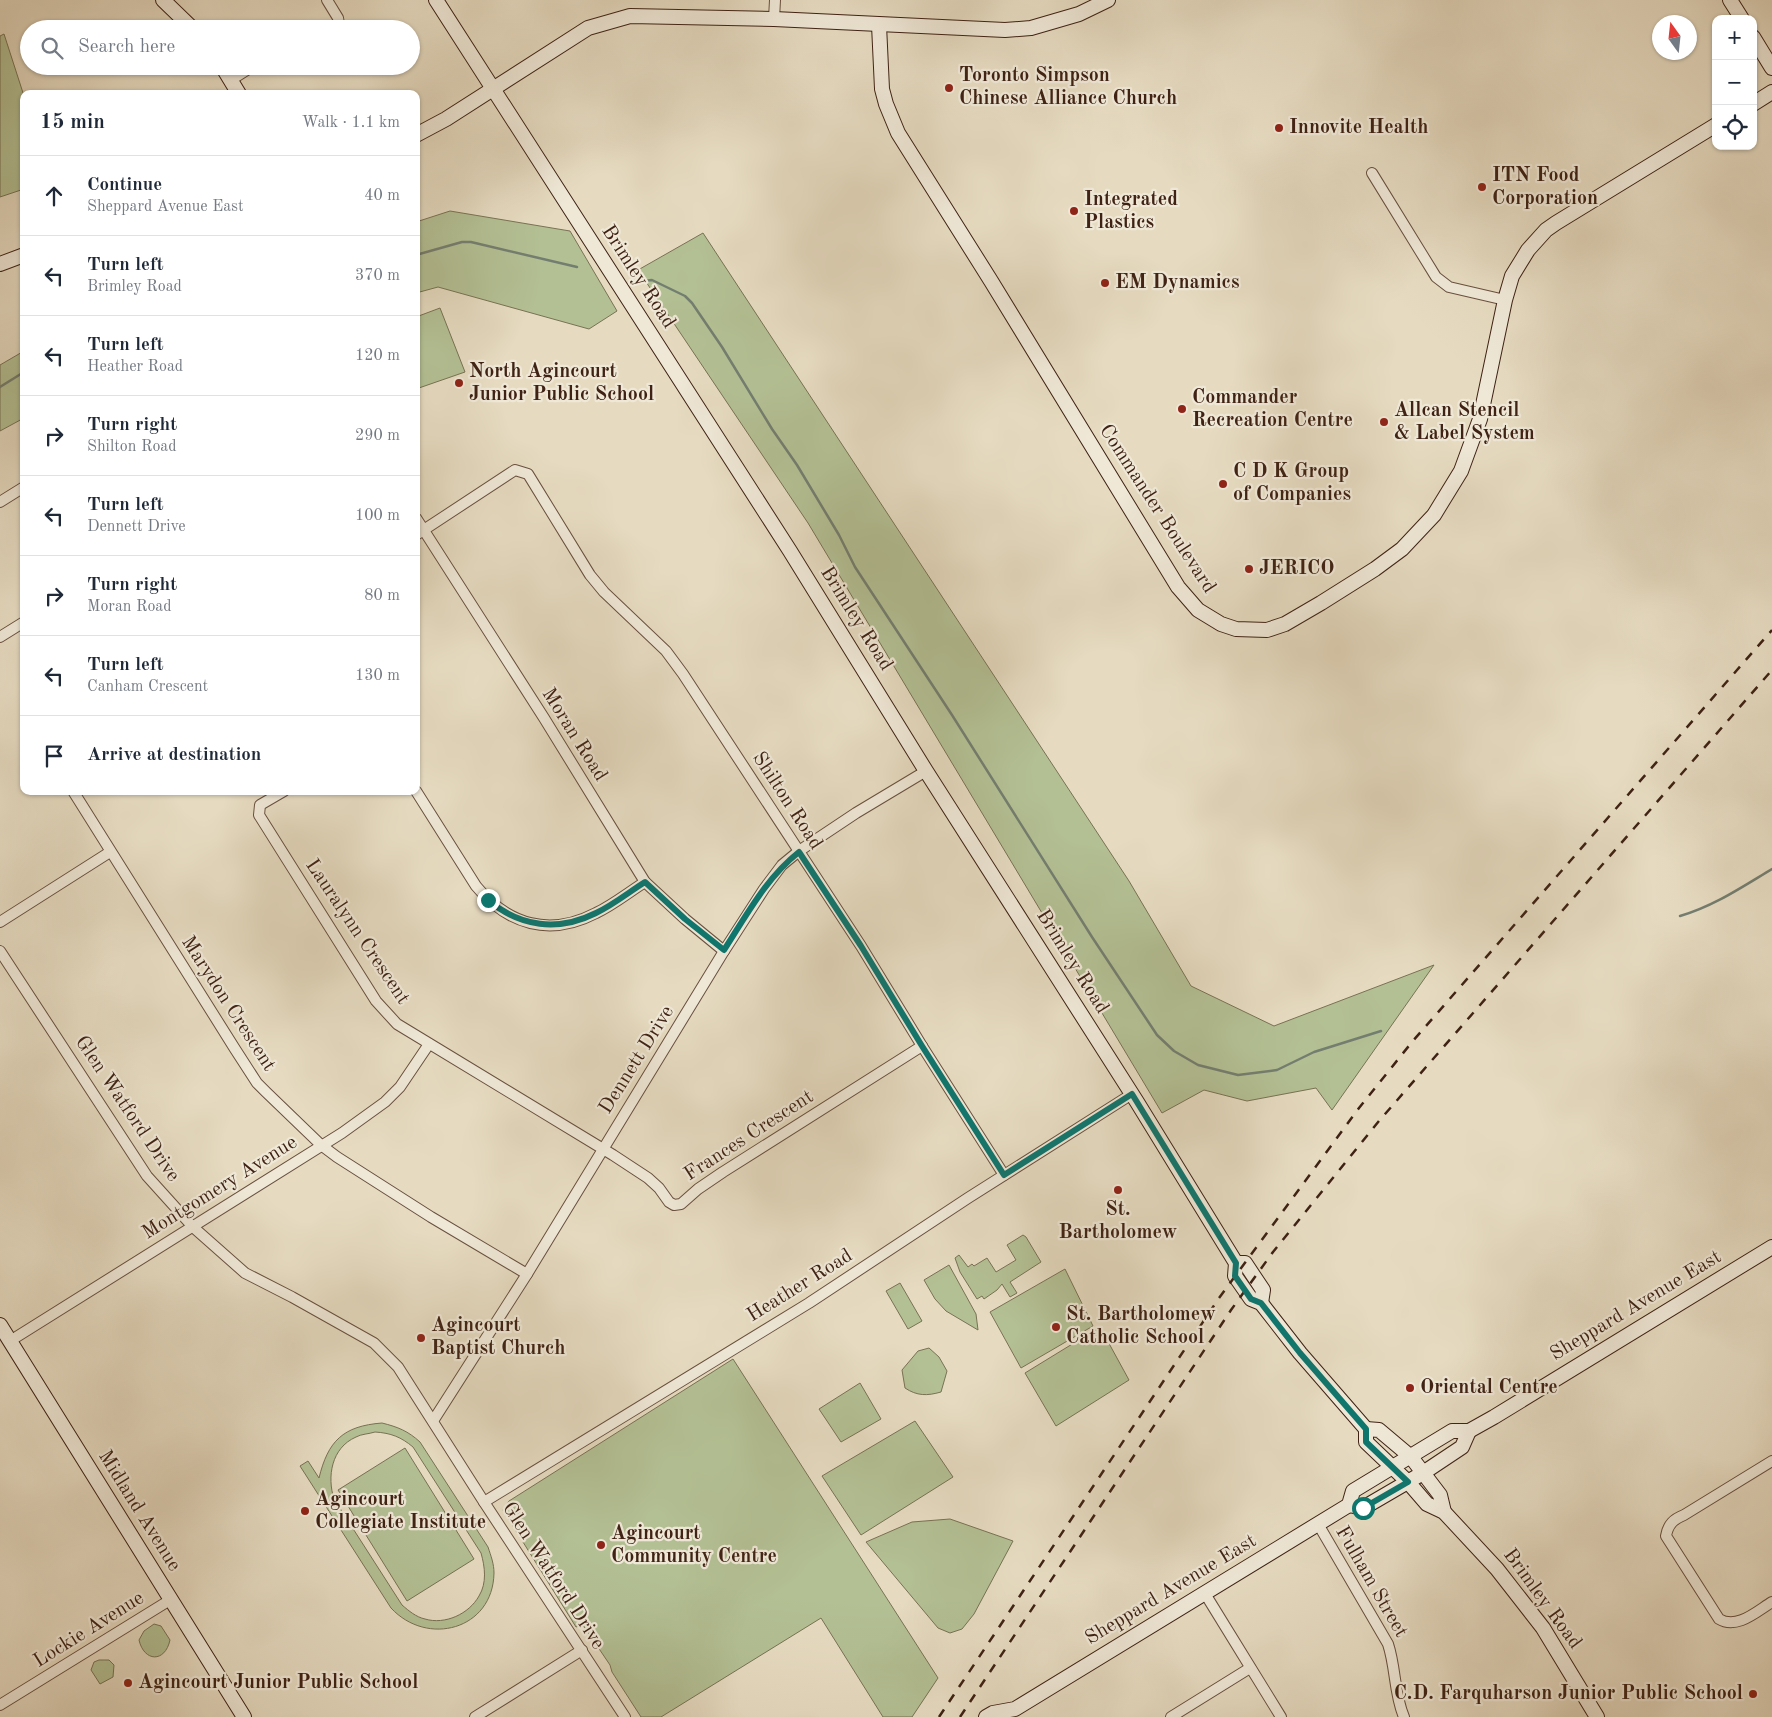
<!DOCTYPE html>
<html lang="en">
<head>
<meta charset="utf-8">
<style>
	:root { --surface:#fff; --page:#f6f6f7; --text:#1f2937; --muted:#747a83; --line:#e0e1e3 }
	body { margin:0; font-family:"Old Standard TT",serif; background:var(--page); color:var(--text) }
	.controls { position:absolute; right:15px; top:15px; display:grid; overflow:hidden; border-radius:10px; box-shadow:0 1px 4px #0004 }
	.controls button { width:45px; height:45px; display:grid; place-items:center; padding:0; border:0; border-bottom:1px solid var(--line); background:var(--surface); color:var(--text); font:25px sans-serif }
	.compass { position:absolute; left:1652px; top:15px; width:45px; height:45px; border-radius:50%; background:var(--surface); box-shadow:0 1px 4px #0004; rotate:345deg }
	.stop { position:absolute; width:15px; height:15px; margin:-11px; border:4px solid #0f766e; border-radius:50%; background:#fff }
	.stop.end { background:#0f766e; border-color:#fff; box-shadow:0 1px 5px #0008 }
	.list { margin:0; padding:0; list-style:none }
	h2 { display:flex; justify-content:space-between; align-items:center; height:65px; margin:0; padding:0 20px; font-size:21px }
	h2 small { font-size:16px; font-weight:400; color:var(--muted) }
	.list li { display:grid; grid-template-columns:32px 1fr auto; gap:15px; align-items:center; box-sizing:border-box; height:80px; padding:0 20px; border-top:1px solid var(--line) }
	.list b { display:block; font-size:19px; white-space:nowrap }
	.list p { margin:0; font-size:16px; white-space:nowrap; color:var(--muted) }
	.list em { font-size:16px; font-style:normal; color:var(--muted) }
	.icon { flex:none; width:28px; height:28px; fill:none; stroke:currentColor; stroke-width:2; stroke-linecap:round; stroke-linejoin:round }
	.map { position:relative; flex:none; width:1772px; height:1717px; overflow:hidden }
	.search { position:absolute; background:var(--surface); box-shadow:0 1px 4px #0004; left:20px; top:20px; width:400px; height:55px; display:flex; align-items:center; gap:12px; box-sizing:border-box; padding:0 18px; border-radius:28px; color:var(--muted); font-size:19px }
	.panel { position:absolute; background:var(--surface); box-shadow:0 1px 4px #0004; left:20px; top:90px; width:400px; height:705px; border-radius:10px }
	.map>svg:first-child { display:block }
</style>
</head>
<body>
<div class="map">
<svg width="1772" height="1717" viewBox="0 0 1772 1717">
	<rect width="100%" height="100%" fill="#e6dbc1"/>
	<filter id="stains"><feTurbulence type="fractalNoise" baseFrequency=".004" numOctaves="4"/><feColorMatrix values="0 0 0 0 .2 0 0 0 0 .09 0 0 0 0 .02 0 0 0 .5 -.17"/></filter>
	<radialGradient id="worn" r=".72"><stop offset=".6" stop-color="#630" stop-opacity="0"/><stop offset="1" stop-color="#630" stop-opacity=".3"/></radialGradient>
	<g fill="#b3c094" stroke="#797154" fill-rule="evenodd">
		<polygon points="4,34 24,96 24,189 0,197 0,36"/>
		<polygon points="450,211 570,231 617,311 589,329 438,287 416,293 416,222"/>
		<polygon points="703,233 1129,881 1191,986 1274,1026 1434,965 1332,1110 1316,1088 1247,1101 1204,1090 1162,1113 808,523 638,270"/>
		<polygon points="440,308 465,372 416,389 416,317"/>
		<polygon points="24,351 24,418 0,431 0,365"/>
		<polygon points="1023,1235 1026,1237 1041,1262 1010,1282 1017,1293 1010,1297 1002,1284 997,1290 984,1299 982,1296 977,1299 960,1272 955,1258 959,1255 968,1267 972,1264 974,1266 987,1258 996,1272 1016,1260 1007,1245"/>
		<polygon points="949,1265 976,1314 978,1330 946,1311 935,1299 924,1280"/>
		<polygon points="1065,1269 1093,1326 1021,1368 990,1312"/>
		<polygon points="900,1283 922,1321 908,1329 886,1291"/>
		<polygon points="1100,1327 1129,1380 1056,1426 1025,1373"/>
		<path d="M 929,1348 L 939,1357 L 947,1371 L 941,1392 C 927,1396 917,1396 905,1388 L 902,1370 L 918,1351 Z"/>
		<polygon points="733,1359 938,1678 912,1717 883,1717 821,1618 661,1717 641,1717 612,1672 610,1665 583,1625 576,1627 503,1510 509,1501"/>
		<polygon points="860,1383 881,1419 841,1442 819,1409"/>
		<polygon points="915,1421 953,1477 861,1535 822,1476"/>
		<path d="M 382,1423 C 398,1427 408,1431 420,1442 L 488,1547 C 491,1556 494,1564 494,1573 C 493,1630 427,1647 391,1608 L 300,1466 L 308,1461 L 319,1478 C 328,1441 343,1426 382,1423 ZM 375,1432 C 391,1433 401,1437 413,1447 L 481,1553 C 485,1567 487,1583 479,1596 C 469,1614 445,1625 425,1619 C 416,1617 409,1611 402,1605 L 334,1499 C 327,1477 331,1448 356,1437 C 361,1434 369,1434 375,1432 Z"/>
		<polygon points="405,1448 474,1559 407,1601 338,1490"/>
		<polygon points="950,1519 1013,1541 974,1614 962,1629 950,1633 938,1628 866,1542 912,1522"/>
		<path d="M 154,1624 L 161,1626 L 170,1640 C 165,1663 144,1662 139,1640 L 144,1631 Z"/>
		<polygon points="99,1660 109,1660 114,1665 113,1677 100,1684 91,1670 94,1662"/>
	</g>
	<g fill="none" stroke-linecap="round" stroke-linejoin="round">
		<g stroke="#747e70" stroke-width="2.5">
			<polyline points="416,255 462,242 471,242 577,267"/>
			<polyline points="643,281 652,280 685,296 692,303 722,347 772,429 797,465 839,535 855,567 952,715 1092,937 1157,1035 1174,1051 1198,1065 1238,1075 1277,1070 1314,1052 1381,1031"/>
			<polyline points="0,387 24,372"/>
			<path d="M 1680,916 C 1714,906 1742,887 1772,869"/>
		</g>
		<g stroke="#69503f" stroke-width="12">
			<g id="street">
				<polyline points="327,0 338,18 340,29"/>
				<polyline points="774,19 775,0"/>
				<polyline points="231,80 253,66"/>
				<polyline points="1372,173 1436,277 1449,287 1505,300"/>
				<polyline points="0,502 24,487"/>
				<polyline points="416,518 544,718 645,882 685,919 724,951"/>
				<polyline points="416,535 515,470 528,474 590,575 604,592 666,651 683,674 861,946 922,1046 1004,1175"/>
				<polyline points="0,637 24,622"/>
				<polyline points="73,791 235,1049 257,1083 266,1092 321,1145 337,1157 431,1217 527,1274"/>
				<polyline points="284,791 260,805 259,815 376,1001 397,1024 613,1155 648,1178 659,1188 669,1202 674,1205 681,1204 698,1189 723,1172 922,1046"/>
				<path d="M 416,791 L 476,886 C 508,925 550,937 596,913 C 613,905 629,892 645,882"/>
				<polyline points="0,922 110,852"/>
				<polyline points="0,951 147,1176 193,1227 245,1273 292,1297 374,1343 398,1367 484,1502 625,1717"/>
				<polyline points="10,1341 342,1133 385,1102 400,1087 429,1044"/>
				<polyline points="433,1421 527,1274 724,951 764,889 782,865 799,851 856,813 926,771"/>
				<path d="M 1772,1461 L 1684,1515 C 1674,1519 1668,1524 1666,1536 L 1719,1619 C 1737,1630 1757,1611 1772,1602"/>
				<polyline points="484,1502 809,1303 968,1198 1132,1094"/>
				<path d="M 1318,1524 L 1388,1644 C 1396,1668 1394,1694 1404,1717"/>
				<polyline points="1204,1592 1281,1717"/>
				<polyline points="0,1705 170,1600"/>
				<polyline points="475,1717 582,1650"/>
				<polyline points="1171,1717 1250,1668"/>
			</g>
		</g>
		<g stroke="#3f2214" stroke-width="16">
			<g id="secondary">
				<polyline points="163,0 193,29"/>
				<polyline points="436,0 790,551 926,771 1137,1102 1236,1263 1235,1276 1251,1299 1261,1303 1300,1353 1366,1429 1366,1442 1408,1482 1427,1504 1444,1512 1497,1569 1543,1628 1597,1717"/>
				<polyline points="1730,0 1742,19"/>
				<polyline points="879,25 882,89 886,104 898,133 991,281 1178,587 1198,610 1221,624 1236,629 1267,630 1285,624 1321,603 1375,569 1402,549 1434,515 1461,471 1480,419 1505,300 1512,276 1528,250 1546,230 1556,223 1716,125"/>
				<polyline points="1753,37 1772,68"/>
				<polyline points="222,66 239,94"/>
				<polyline points="1753,104 1772,92"/>
				<polyline points="416,135 446,119 588,28 630,16 774,19 1005,30 1031,28 1079,14 1108,0"/>
				<polyline points="0,264 24,255"/>
				<polyline points="1236,1263 1245,1263 1263,1290 1261,1303"/>
				<polyline points="0,1325 244,1717"/>
				<polyline points="1366,1429 1379,1430 1411,1457 1440,1495 1444,1512"/>
				<polyline points="1349,1505 1363,1508 1423,1473 1462,1447 1469,1431"/>
				<polyline points="986,1717 993,1713 1015,1709 1349,1505 1353,1491 1452,1431 1469,1431 1494,1417 1772,1247"/>
			</g>
		</g>
		<use href="#street" stroke="#efe8d7" stroke-width="10"/>
		<use href="#secondary" stroke="#efe8d7" stroke-width="14"/>
		<g stroke="#3f2214" stroke-width="2.5" stroke-dasharray="9 9" stroke-linecap="butt">
			<polyline points="939,1717 1219,1298 1359,1108 1412,1042 1772,630"/>
			<polyline points="960,1717 1231,1310 1273,1252 1379,1121 1772,670"/>
		</g>
	</g>
	<g fill="none" stroke-linecap="round" stroke-linejoin="round">
		<path stroke="#0f766e" stroke-width="6" d="M 488,900 C 520,927 558,932 596,913 C 613,905 629,892 645,882 L 685,919 L 724,950 C 746,916 766,878 799,852 L 861,946 L 922,1046 L 1004,1175 L 1132,1094 L 1236,1263 L 1235,1276 L 1251,1299 L 1261,1303 L 1300,1353 L 1366,1429 L 1366,1442 L 1408,1482 L 1363,1508"/>
	</g>
	<g fill="#8f2418" stroke="#efe8d7" stroke-width="2">
		<circle cx="949" cy="88" r="5"/>
		<circle cx="1279" cy="128" r="5"/>
		<circle cx="1482" cy="187" r="5"/>
		<circle cx="1074" cy="211" r="5"/>
		<circle cx="1105" cy="283" r="5"/>
		<circle cx="459" cy="383" r="5"/>
		<circle cx="1182" cy="409" r="5"/>
		<circle cx="1384" cy="422" r="5"/>
		<circle cx="1223" cy="484" r="5"/>
		<circle cx="1249" cy="569" r="5"/>
		<circle cx="1118" cy="1190" r="5"/>
		<circle cx="1056" cy="1327" r="5"/>
		<circle cx="421" cy="1338" r="5"/>
		<circle cx="1410" cy="1388" r="5"/>
		<circle cx="305" cy="1511" r="5"/>
		<circle cx="601" cy="1545" r="5"/>
		<circle cx="128" cy="1683" r="5"/>
		<circle cx="1753" cy="1694" r="5"/>
	</g>
	<g text-anchor="middle" dominant-baseline="central" stroke-width="4.5" stroke-linejoin="round" paint-order="stroke">
		<g font-size="20" font-weight="bold" fill="#3f2214" stroke="#efe8d7" text-anchor="start">
			<text x="959" y="76">Toronto Simpson<tspan x="959" dy="23">Chinese Alliance Church</tspan></text>
			<text x="1289" y="128">Innovite Health</text>
			<text x="1492" y="176">ITN Food<tspan x="1492" dy="23">Corporation</tspan></text>
			<text x="1084" y="200">Integrated<tspan x="1084" dy="23">Plastics</tspan></text>
			<text x="1115" y="283">EM Dynamics</text>
			<text x="469" y="372">North Agincourt<tspan x="469" dy="23">Junior Public School</tspan></text>
			<text x="1192" y="398">Commander<tspan x="1192" dy="23">Recreation Centre</tspan></text>
			<text x="1394" y="411">Allcan Stencil<tspan x="1394" dy="23">&amp; Label System</tspan></text>
			<text x="1233" y="472">C D K Group<tspan x="1233" dy="23">of Companies</tspan></text>
			<text x="1259" y="569">JERICO</text>
			<text x="1118" y="1210" text-anchor="middle">St.<tspan x="1118" dy="23">Bartholomew</tspan></text>
			<text x="1066" y="1315">St. Bartholomew<tspan x="1066" dy="23">Catholic School</tspan></text>
			<text x="431" y="1326">Agincourt<tspan x="431" dy="23">Baptist Church</tspan></text>
			<text x="1420" y="1388">Oriental Centre</text>
			<text x="315" y="1500">Agincourt<tspan x="315" dy="23">Collegiate Institute</tspan></text>
			<text x="611" y="1534">Agincourt<tspan x="611" dy="23">Community Centre</tspan></text>
			<text x="138" y="1683">Agincourt Junior Public School</text>
			<text x="1743" y="1694" text-anchor="end">C.D. Farquharson Junior Public School</text>
		</g>
		<g font-size="20" fill="#3f2214" stroke="#efe8d7">
			<text transform="translate(638 277) rotate(57)">Brimley Road</text>
			<text transform="translate(1157 509) rotate(57)">Commander Boulevard</text>
			<text transform="translate(856 619) rotate(58)">Brimley Road</text>
			<text transform="translate(574 735) rotate(58)">Moran Road</text>
			<text transform="translate(787 801) rotate(57)">Shilton Road</text>
			<text transform="translate(357 932) rotate(56)">Lauralynn Crescent</text>
			<text transform="translate(1072 962) rotate(58)">Brimley Road</text>
			<text transform="translate(228 1004) rotate(57)">Marydon Crescent</text>
			<text transform="translate(637 1060) rotate(-58)">Dennett Drive</text>
			<text transform="translate(127 1109) rotate(56)">Glen Watford Drive</text>
			<text transform="translate(749 1136) rotate(-33)">Frances Crescent</text>
			<text transform="translate(220 1188) rotate(-32)">Montgomery Avenue</text>
			<text transform="translate(800 1286) rotate(-32)">Heather Road</text>
			<text transform="translate(1636 1306) rotate(-31)">Sheppard Avenue East</text>
			<text transform="translate(139 1511) rotate(58)">Midland Avenue</text>
			<text transform="translate(553 1576) rotate(57)">Glen Watford Drive</text>
			<text transform="translate(1371 1582) rotate(60)">Fulham Street</text>
			<text transform="translate(1171 1590) rotate(-31)">Sheppard Avenue East</text>
			<text transform="translate(1542 1599) rotate(54)">Brimley Road</text>
			<text transform="translate(89 1630) rotate(-32)">Lockie Avenue</text>
		</g>
	</g>
	<rect width="100%" height="100%" filter="url(#stains)"/>
	<rect width="100%" height="100%" fill="url(#worn)"/>
</svg>
<div class="controls">
<button>+</button>
<button>−</button>
<button><svg class="icon" aria-label="locate" viewBox="0 0 24 24"><circle cx="12" cy="12" r="6"/><path d="M12 2v4M12 18v4M2 12h4M18 12h4"/></svg></button>
</div>
<svg class="compass" viewBox="-18 -18 36 36"><path d="M0-13l5 13h-10z" fill="#e53935"/><path d="M0 13l5-13h-10z" fill="#747a83"/></svg>
<div class="stop" style="left:1363px;top:1508px"></div>
<div class="stop end" style="left:488px;top:900px"></div>
<div class="search"><svg class="icon" aria-label="search" viewBox="0 0 24 24"><circle cx="10" cy="10" r="6"/><path d="M15 15l6 6"/></svg>Search here</div>
<section class="panel">
<h2>15 min<small>Walk · 1.1 km</small></h2>
<ul class="list">
<li><svg class="icon" aria-label="ahead" viewBox="0 0 24 24"><path d="M12 20V5M6 11l6-6 6 6"/></svg><div><b>Continue</b><p>Sheppard Avenue East</p></div><em>40 m</em></li>
<li><svg class="icon" aria-label="left" viewBox="0 0 24 24"><path d="M17 20v-9H6M10 6l-5 5 5 5"/></svg><div><b>Turn left</b><p>Brimley Road</p></div><em>370 m</em></li>
<li><svg class="icon" aria-label="left" viewBox="0 0 24 24"><path d="M17 20v-9H6M10 6l-5 5 5 5"/></svg><div><b>Turn left</b><p>Heather Road</p></div><em>120 m</em></li>
<li><svg class="icon" aria-label="right" viewBox="0 0 24 24"><path d="M7 20v-9h11M14 6l5 5-5 5"/></svg><div><b>Turn right</b><p>Shilton Road</p></div><em>290 m</em></li>
<li><svg class="icon" aria-label="left" viewBox="0 0 24 24"><path d="M17 20v-9H6M10 6l-5 5 5 5"/></svg><div><b>Turn left</b><p>Dennett Drive</p></div><em>100 m</em></li>
<li><svg class="icon" aria-label="right" viewBox="0 0 24 24"><path d="M7 20v-9h11M14 6l5 5-5 5"/></svg><div><b>Turn right</b><p>Moran Road</p></div><em>80 m</em></li>
<li><svg class="icon" aria-label="left" viewBox="0 0 24 24"><path d="M17 20v-9H6M10 6l-5 5 5 5"/></svg><div><b>Turn left</b><p>Canham Crescent</p></div><em>130 m</em></li>
<li><svg class="icon" aria-label="arrive" viewBox="0 0 24 24"><path d="M6 21V4h12l-3 4 3 4H6"/></svg><div><b>Arrive at destination</b></div></li>
</ul>
</section>
</div>
</body>
</html>
